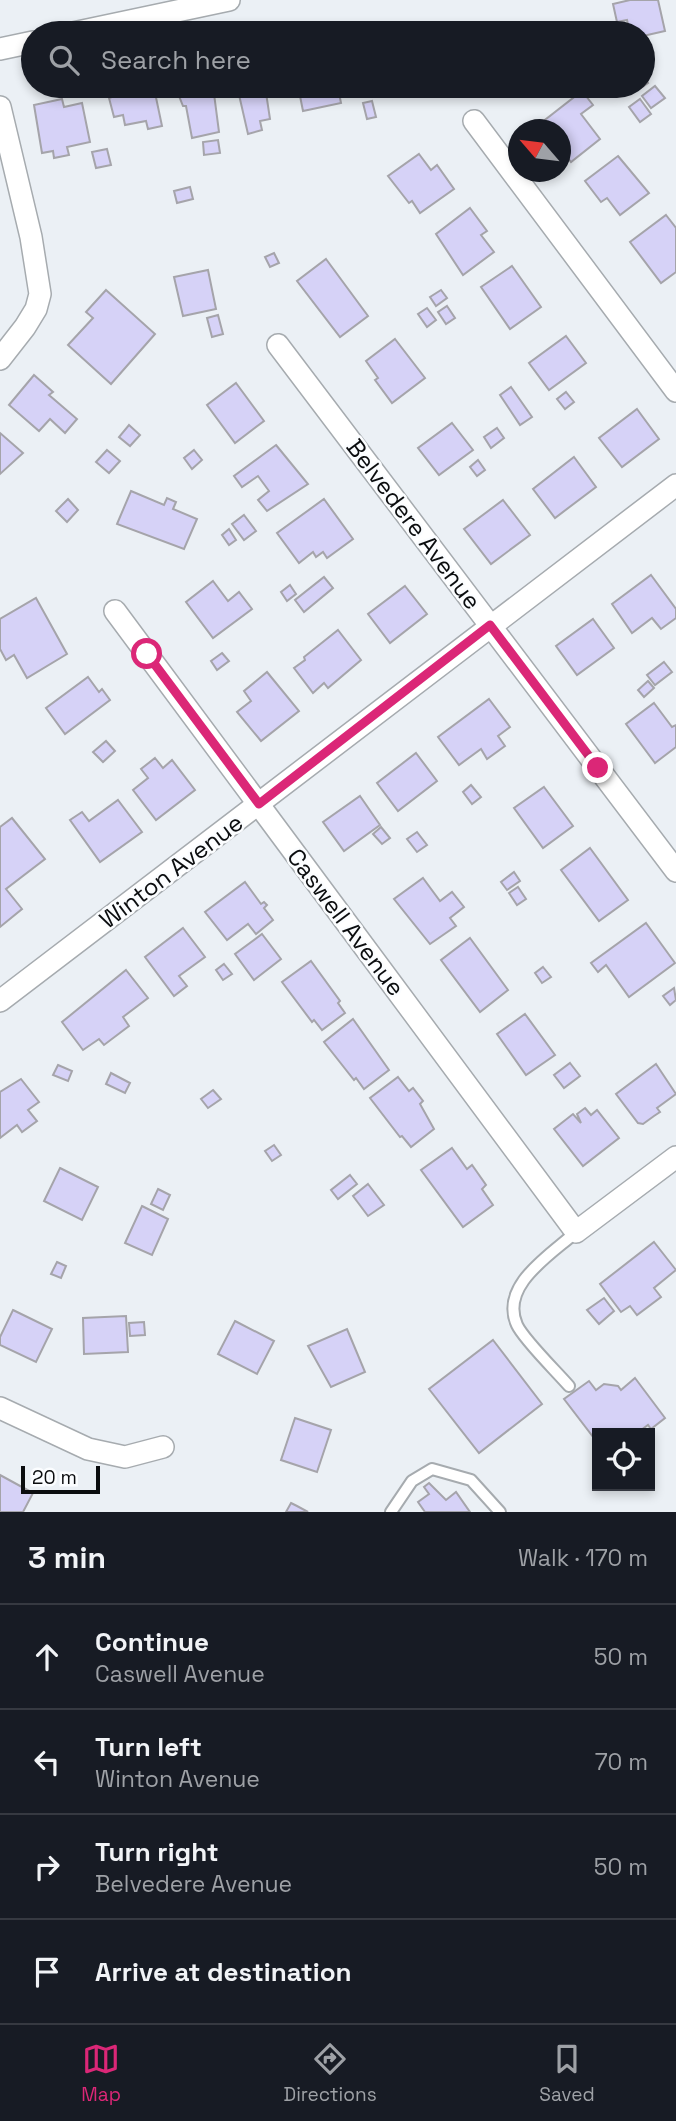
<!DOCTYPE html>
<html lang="en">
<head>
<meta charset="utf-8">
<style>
	:root { --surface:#171b24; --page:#242831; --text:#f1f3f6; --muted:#9ea1a6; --line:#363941; --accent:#db2777 }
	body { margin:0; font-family:"Space Grotesk",sans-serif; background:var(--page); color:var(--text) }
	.controls { position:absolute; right:21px; bottom:21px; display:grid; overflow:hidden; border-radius:0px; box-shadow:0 4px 10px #0003 }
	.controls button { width:63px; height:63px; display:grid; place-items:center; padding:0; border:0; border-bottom:2px solid var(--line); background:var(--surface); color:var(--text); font:35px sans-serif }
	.compass { position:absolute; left:508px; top:119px; width:63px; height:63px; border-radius:50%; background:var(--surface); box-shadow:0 4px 10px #0003; rotate:298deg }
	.scale { position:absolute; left:21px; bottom:18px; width:79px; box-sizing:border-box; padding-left:7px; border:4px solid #0b0d0f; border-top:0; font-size:19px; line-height:24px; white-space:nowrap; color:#0b0d0f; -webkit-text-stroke:5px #fbfdff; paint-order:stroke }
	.stop { position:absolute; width:21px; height:21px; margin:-16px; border:5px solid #db2777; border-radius:50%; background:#fff }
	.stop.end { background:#db2777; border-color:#fff; box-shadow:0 2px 7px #0008 }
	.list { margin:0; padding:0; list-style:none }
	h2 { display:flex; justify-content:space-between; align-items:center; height:91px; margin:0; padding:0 28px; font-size:30px }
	h2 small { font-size:23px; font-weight:400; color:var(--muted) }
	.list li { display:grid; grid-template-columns:46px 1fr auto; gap:21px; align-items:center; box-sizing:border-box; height:105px; padding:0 28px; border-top:2px solid var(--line) }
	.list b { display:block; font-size:26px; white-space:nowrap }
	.list p { margin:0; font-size:23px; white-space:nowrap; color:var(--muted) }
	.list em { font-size:23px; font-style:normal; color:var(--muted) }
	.icon { flex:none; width:38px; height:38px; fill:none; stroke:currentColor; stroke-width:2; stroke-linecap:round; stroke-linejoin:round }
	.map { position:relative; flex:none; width:676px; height:1512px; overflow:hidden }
	.search { position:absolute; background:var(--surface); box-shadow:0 4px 10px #0003; left:21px; right:21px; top:21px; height:77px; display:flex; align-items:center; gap:18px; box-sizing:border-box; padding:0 24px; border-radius:38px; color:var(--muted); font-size:26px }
	.sheet { height:511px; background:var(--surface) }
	nav { display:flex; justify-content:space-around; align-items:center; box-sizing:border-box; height:98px; border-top:2px solid var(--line); background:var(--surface); font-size:19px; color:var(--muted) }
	nav a { display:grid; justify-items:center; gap:4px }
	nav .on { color:var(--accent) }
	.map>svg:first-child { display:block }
</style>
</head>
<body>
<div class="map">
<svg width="676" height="1512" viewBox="0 0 676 1512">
	<rect width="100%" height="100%" fill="#ebf0f5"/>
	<g fill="#d6d2f7" stroke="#a5a4aa" stroke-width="2">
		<polygon points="630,0 658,0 665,31 643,36 643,33 630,33 627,20 617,22 613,4"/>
		<polygon points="510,24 520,33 502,33"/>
		<polygon points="436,25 438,33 399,33"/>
		<polygon points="643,75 648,83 639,89 637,86 643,86"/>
		<polygon points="142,86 144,90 154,88 162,126 148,129 146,121 125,125 123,115 114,117 109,98"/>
		<polygon points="175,86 213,86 219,132 192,138 186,106 183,106"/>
		<polygon points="237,86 265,86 270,119 260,121 262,130 248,134"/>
		<polygon points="298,86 327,86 328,90 338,88 341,103 303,111"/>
		<polygon points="526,86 547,86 537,96"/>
		<polygon points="655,86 665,98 651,108 642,96"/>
		<polygon points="582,91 593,105 581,114 600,139 571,162 560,148 560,130 546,130 541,123"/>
		<polygon points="62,99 64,107 82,103 90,142 67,147 69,155 54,158 53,151 42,153 34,105"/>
		<polygon points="640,99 651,114 640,122 629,107"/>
		<polygon points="372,101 376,117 367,119 363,103"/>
		<polygon points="218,140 220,153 204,155 203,142"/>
		<polygon points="107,149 111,165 96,168 92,152"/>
		<polygon points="419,154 431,170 437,165 454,189 420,213 412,201 409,203 388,176"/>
		<polygon points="618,156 649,193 620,215 607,198 601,202 585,181"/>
		<polygon points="190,187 193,199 177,203 174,191"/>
		<polygon points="470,208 487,231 481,235 494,252 463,275 436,234"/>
		<polygon points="666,215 676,228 676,272 661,283 630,242"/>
		<polygon points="274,253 279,263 270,267 265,257"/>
		<polygon points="326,259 368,316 340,337 297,281"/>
		<polygon points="512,266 541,307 510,329 481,287"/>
		<polygon points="208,270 216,309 183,316 174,277"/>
		<polygon points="106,290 155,334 111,384 68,345 93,318 86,312"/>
		<polygon points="441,290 447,298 436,306 430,297"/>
		<polygon points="447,306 455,318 446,324 438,312"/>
		<polygon points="427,308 436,320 427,327 418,314"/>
		<polygon points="218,315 223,334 212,337 207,318"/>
		<polygon points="566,336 586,363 549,390 529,363"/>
		<polygon points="395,339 425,378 392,403 375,380 378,378 366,361"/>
		<polygon points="34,375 53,392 49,395 77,419 65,433 50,419 39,431 9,405"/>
		<polygon points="236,383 264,421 235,443 207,405"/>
		<polygon points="511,387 532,417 520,425 500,395"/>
		<polygon points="566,392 574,402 565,409 557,399"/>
		<polygon points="637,409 659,439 622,467 599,438"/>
		<polygon points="452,423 473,450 439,475 418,448"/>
		<polygon points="129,425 140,435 130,446 119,437"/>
		<polygon points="497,428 504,438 491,448 484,437"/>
		<polygon points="0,433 23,453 0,474"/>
		<polygon points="276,445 308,484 267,511 258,500 269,491 258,476 242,487 234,476"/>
		<polygon points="107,450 120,461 109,473 96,462"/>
		<polygon points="194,450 202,460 192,469 184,458"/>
		<polygon points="574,457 596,487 555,518 533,489"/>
		<polygon points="478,460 485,470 477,476 470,467"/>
		<polygon points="131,491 164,505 167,498 176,502 173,509 197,519 184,549 117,524"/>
		<polygon points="68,499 78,510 67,522 56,511"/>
		<polygon points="324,499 353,539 327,558 323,552 316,557 313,552 299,563 277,533"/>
		<polygon points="503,500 530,535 491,564 464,529"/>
		<polygon points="244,515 256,531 244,540 232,524"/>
		<polygon points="229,529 236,540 229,545 222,535"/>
		<polygon points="651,575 676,609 676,618 661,629 652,618 632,633 612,604"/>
		<polygon points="324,577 333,588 304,612 295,600"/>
		<polygon points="213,581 228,601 239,592 252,609 213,638 186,602"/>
		<polygon points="290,585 296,594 287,601 281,592"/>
		<polygon points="405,586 427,614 390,643 368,614"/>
		<polygon points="36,598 67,654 27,678 14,655 6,660 0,649 0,619"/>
		<polygon points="593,619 614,648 577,675 556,646"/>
		<polygon points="338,630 361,660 328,688 324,683 313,693 294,668 305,660 304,657"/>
		<polygon points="222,653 229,661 217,670 211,661"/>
		<polygon points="664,662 672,672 655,685 647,675"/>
		<polygon points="267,672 299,711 261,741 237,712 251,701 244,691"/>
		<polygon points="88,677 99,692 102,689 110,700 65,734 46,708"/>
		<polygon points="648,681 654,688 644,697 638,690"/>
		<polygon points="489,699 510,727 498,736 505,746 487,759 481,749 459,765 438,737"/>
		<polygon points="654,703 672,727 676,725 676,747 655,763 626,724"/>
		<polygon points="106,741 115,751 103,762 93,752"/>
		<polygon points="416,753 437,781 398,811 377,783"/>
		<polygon points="155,758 163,768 172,760 195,790 156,820 133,790 148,778 141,769"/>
		<polygon points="471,785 481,797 472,804 463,792"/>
		<polygon points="544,787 573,826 543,848 514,808"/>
		<polygon points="360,796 380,825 344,851 323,822"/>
		<polygon points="118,800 142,832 100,862 70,820 82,812 89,821"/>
		<polygon points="12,818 45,859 6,889 22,909 0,927 0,827"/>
		<polygon points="381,827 390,838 382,844 373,834"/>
		<polygon points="417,832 427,845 417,852 407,839"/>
		<polygon points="590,848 628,900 599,921 561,870"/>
		<polygon points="514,872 520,881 507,890 501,882"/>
		<polygon points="423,878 440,901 452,892 464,907 450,918 456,926 430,944 394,899"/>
		<polygon points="245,882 261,904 264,902 267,905 264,908 273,920 256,934 248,924 227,940 205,912"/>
		<polygon points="518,887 526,899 517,905 509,893"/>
		<polygon points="646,923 675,963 629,997 606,965 598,972 591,963"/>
		<polygon points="183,928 205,957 179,976 187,986 174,996 145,957"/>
		<polygon points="262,934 281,959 254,980 235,954"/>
		<polygon points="470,938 508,990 480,1012 441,960"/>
		<polygon points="311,961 340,1001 338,1003 345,1013 322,1030 314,1020 312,1022 282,982"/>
		<polygon points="224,964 232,974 223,980 216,970"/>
		<polygon points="543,967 551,977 542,983 535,973"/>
		<polygon points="126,970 148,998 123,1017 129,1026 104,1045 99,1039 83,1050 62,1022"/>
		<polygon points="674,988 676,1000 670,1005 663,996"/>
		<polygon points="525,1014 555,1055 526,1075 497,1034"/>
		<polygon points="353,1019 389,1070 364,1089 356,1078 354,1080 324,1042"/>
		<polygon points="570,1063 580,1076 564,1088 554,1075"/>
		<polygon points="656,1064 676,1094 657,1108 660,1112 654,1116 643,1124 638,1123 616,1094"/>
		<polygon points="58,1065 72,1071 68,1081 53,1075"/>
		<polygon points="111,1073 130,1083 125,1093 106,1084"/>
		<polygon points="398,1077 409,1091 413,1088 423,1101 420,1104 434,1129 411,1147 402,1136 400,1137 370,1098"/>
		<polygon points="21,1079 39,1102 28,1110 37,1121 22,1132 17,1125 0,1138 0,1092"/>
		<polygon points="213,1090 221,1099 208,1108 201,1099"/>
		<polygon points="585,1108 591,1115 597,1110 619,1138 583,1166 554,1129 573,1114 581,1123 577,1114"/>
		<polygon points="274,1145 281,1155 272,1161 265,1151"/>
		<polygon points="452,1148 467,1169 472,1165 477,1172 486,1185 482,1189 493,1205 463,1227 421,1170"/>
		<polygon points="60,1168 98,1187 82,1220 44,1201"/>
		<polygon points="350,1175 357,1184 338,1199 331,1190"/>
		<polygon points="368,1184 384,1205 368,1216 353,1196"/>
		<polygon points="158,1189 170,1195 163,1210 151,1204"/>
		<polygon points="142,1206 168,1219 152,1255 125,1243"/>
		<polygon points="654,1242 676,1270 654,1288 661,1297 637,1315 630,1306 621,1312 600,1284"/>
		<polygon points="57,1262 66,1266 61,1278 51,1274"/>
		<polygon points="604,1298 614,1311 599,1324 587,1310"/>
		<polygon points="13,1310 52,1329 36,1362 0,1345 0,1337"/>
		<polygon points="126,1316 128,1352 84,1354 83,1318"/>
		<polygon points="235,1321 274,1341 257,1374 218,1354"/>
		<polygon points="144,1322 145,1335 130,1336 129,1323"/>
		<polygon points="347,1329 365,1372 331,1387 308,1346"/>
		<polygon points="493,1340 542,1404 479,1453 429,1389"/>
		<polygon points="635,1378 665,1418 651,1429 648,1425 637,1433 597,1433 597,1442 564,1399 589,1381 596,1390 604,1384 618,1386 621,1390"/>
		<polygon points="295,1418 331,1430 317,1472 281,1460"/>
		<polygon points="0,1475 33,1493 23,1512 0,1512"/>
		<polygon points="429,1483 446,1500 456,1492 470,1512 425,1512 418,1502 429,1494 424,1487"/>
		<polygon points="291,1503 297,1506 308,1512 286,1512"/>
	</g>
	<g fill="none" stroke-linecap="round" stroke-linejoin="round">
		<g stroke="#a6abaf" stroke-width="14">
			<g id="service">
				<path d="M 569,1386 C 557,1372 524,1340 517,1325 C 499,1285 552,1254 576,1232"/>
				<polyline points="391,1512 412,1481 432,1469 471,1480 500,1512"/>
			</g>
		</g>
		<g stroke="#a6abaf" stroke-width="24">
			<g id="minor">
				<polyline points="73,33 229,0"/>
				<polyline points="0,49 33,42"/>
				<polyline points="0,107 31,237 40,294 36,309 25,327 0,359"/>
				<polyline points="474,121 676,391"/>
				<polyline points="278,345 676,871"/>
				<polyline points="115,611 576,1232 676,1157"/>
				<polyline points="0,1001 676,485"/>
				<polyline points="0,1408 88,1449 125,1457 163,1447"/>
			</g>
		</g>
		<use href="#service" stroke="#fff" stroke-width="10"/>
		<use href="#minor" stroke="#fff" stroke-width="21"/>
	</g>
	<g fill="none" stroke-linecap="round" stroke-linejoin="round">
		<polyline stroke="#db2777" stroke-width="9" points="147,654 259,804 490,625 598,768"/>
	</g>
	<g text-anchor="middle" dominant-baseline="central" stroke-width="5" stroke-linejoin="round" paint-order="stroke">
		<g font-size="24" fill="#0b0d0f" stroke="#fbfdff">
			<text transform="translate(414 524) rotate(53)">Belvedere Avenue</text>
			<text transform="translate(171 871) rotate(-37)">Winton Avenue</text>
			<text transform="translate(346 922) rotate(53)">Caswell Avenue</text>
		</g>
	</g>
</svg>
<div class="controls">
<button><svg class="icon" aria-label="locate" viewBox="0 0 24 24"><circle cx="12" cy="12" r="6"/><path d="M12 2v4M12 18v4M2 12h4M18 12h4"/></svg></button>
</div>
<svg class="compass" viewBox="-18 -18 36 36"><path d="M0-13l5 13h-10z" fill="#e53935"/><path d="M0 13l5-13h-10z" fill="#9ea1a6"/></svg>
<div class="scale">20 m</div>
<div class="stop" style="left:147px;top:654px"></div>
<div class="stop end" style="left:598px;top:768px"></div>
<div class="search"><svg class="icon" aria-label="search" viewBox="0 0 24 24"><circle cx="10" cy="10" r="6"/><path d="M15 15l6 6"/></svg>Search here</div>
</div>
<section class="sheet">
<h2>3 min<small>Walk · 170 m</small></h2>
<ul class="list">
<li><svg class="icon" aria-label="ahead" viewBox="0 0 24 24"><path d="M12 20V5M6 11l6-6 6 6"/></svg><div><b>Continue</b><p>Caswell Avenue</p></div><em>50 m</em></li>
<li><svg class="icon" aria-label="left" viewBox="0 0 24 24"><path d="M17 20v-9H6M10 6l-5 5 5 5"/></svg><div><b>Turn left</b><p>Winton Avenue</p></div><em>70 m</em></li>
<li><svg class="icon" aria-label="right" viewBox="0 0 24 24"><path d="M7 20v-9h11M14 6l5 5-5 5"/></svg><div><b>Turn right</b><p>Belvedere Avenue</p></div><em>50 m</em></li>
<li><svg class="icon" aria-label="arrive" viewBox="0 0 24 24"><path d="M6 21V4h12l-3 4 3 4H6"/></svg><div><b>Arrive at destination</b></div></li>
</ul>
</section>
<nav>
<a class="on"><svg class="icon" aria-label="map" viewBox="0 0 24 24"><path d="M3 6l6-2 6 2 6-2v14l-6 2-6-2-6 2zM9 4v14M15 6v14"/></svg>Map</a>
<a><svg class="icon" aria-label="directions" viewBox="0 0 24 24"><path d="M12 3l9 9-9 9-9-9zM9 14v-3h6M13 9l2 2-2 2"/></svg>Directions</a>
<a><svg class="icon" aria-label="saved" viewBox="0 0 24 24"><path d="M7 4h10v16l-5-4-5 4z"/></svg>Saved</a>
</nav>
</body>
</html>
